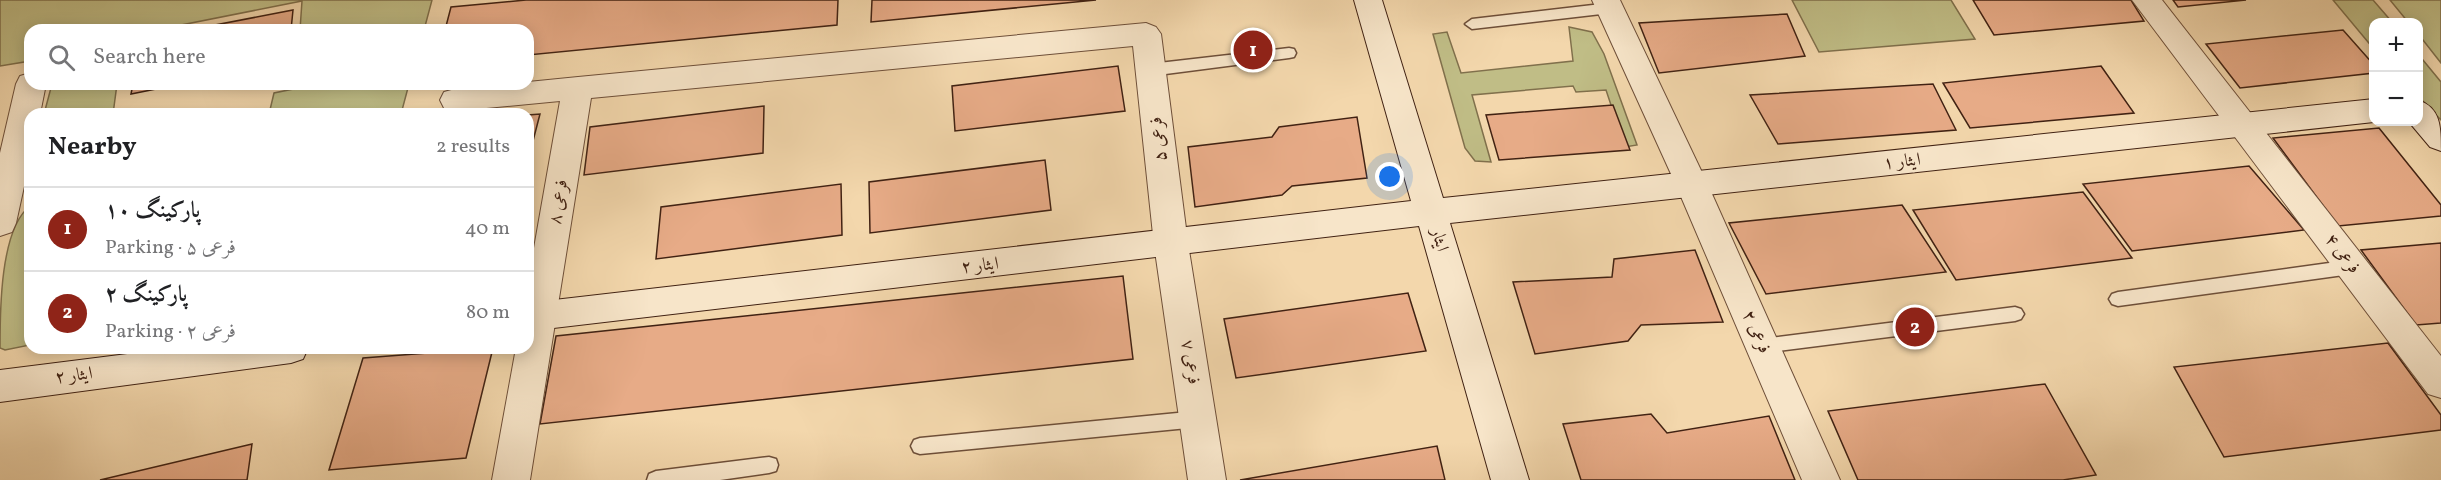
<!DOCTYPE html>
<html lang="en">
<head>
<meta charset="utf-8">
<style>
	:root { --surface:#fff; --page:#f2f2f2; --text:#202124; --muted:#757577; --line:#e0e0e0; --accent:#8f2418 }
	body { margin:0; font-family:Vollkorn,Amiri,serif; background:var(--page); color:var(--text) }
	.controls { position:absolute; right:18px; top:18px; display:grid; overflow:hidden; border-radius:12px; box-shadow:0 3px 15px #0003 }
	.controls button { width:54px; height:54px; display:grid; place-items:center; padding:0; border:0; border-bottom:2px solid var(--line); background:var(--surface); color:var(--text); font:30px sans-serif }
	.you { position:absolute; left:1390px; top:177px; width:21px; height:21px; margin:-15px; border:4px solid #fff; border-radius:50%; background:#1a73e8; box-shadow:0 0 0 9px #1a73e833 }
	.badge { display:grid; place-items:center; width:39px; height:39px; border-radius:50%; background:var(--accent); color:#fff; font-size:20px; font-weight:700 }
	.pin { position:absolute; translate:-50% -50%; border:3px solid #fff; box-shadow:0 2px 6px #0006 }
	.list { margin:0; padding:0; list-style:none }
	h2 { display:flex; justify-content:space-between; align-items:center; height:78px; margin:0; padding:0 24px; font-size:26px }
	h2 small { font-size:20px; font-weight:400; color:var(--muted) }
	.list li { display:grid; grid-template-columns:39px 1fr auto; gap:18px; align-items:center; box-sizing:border-box; height:84px; padding:0 24px; border-top:2px solid var(--line) }
	.list b { display:block; font-size:22px; white-space:nowrap }
	.list p { margin:0; font-size:20px; white-space:nowrap; color:var(--muted) }
	.list em { font-size:20px; font-style:normal; color:var(--muted) }
	.icon { flex:none; width:33px; height:33px; fill:none; stroke:currentColor; stroke-width:2; stroke-linecap:round; stroke-linejoin:round }
	.map { position:relative; flex:none; width:2441px; height:480px; overflow:hidden }
	.search { position:absolute; background:var(--surface); box-shadow:0 3px 15px #0003; left:24px; top:24px; width:510px; height:66px; display:flex; align-items:center; gap:15px; box-sizing:border-box; padding:0 21px; border-radius:18px; color:var(--muted); font-size:22px }
	.panel { position:absolute; background:var(--surface); box-shadow:0 3px 15px #0003; left:24px; top:108px; width:510px; height:246px; border-radius:18px }
	.map>svg:first-child { display:block }
</style>
</head>
<body>
<div class="map">
<svg width="2441" height="480" viewBox="0 0 2441 480">
	<rect width="100%" height="100%" fill="#f3d7ac"/>
	<filter id="stains"><feTurbulence type="fractalNoise" baseFrequency=".00333" numOctaves="4"/><feColorMatrix values="0 0 0 0 .2 0 0 0 0 .09 0 0 0 0 .02 0 0 0 .5 -.17"/></filter>
	<radialGradient id="worn" r=".72"><stop offset=".6" stop-color="#630" stop-opacity="0"/><stop offset="1" stop-color="#630" stop-opacity=".3"/></radialGradient>
	<g fill="#c0bd86" stroke="#80704c" stroke-width="1.5">
		<polygon points="0,0 432,0 424,30 300,30 302,1 156,30 30,30 30,61 0,66"/>
		<polygon points="1792,0 1951,0 1975,39 1819,52"/>
		<polygon points="2333,0 2373,0 2392,22 2374,22 2373,48"/>
		<polygon points="2390,0 2441,0 2441,63 2419,35 2418,22 2408,22"/>
		<polygon points="1569,27 1592,32 1604,54 1637,145 1625,147 1606,90 1576,92 1573,86 1472,95 1491,162 1475,161 1465,148 1433,34 1447,32 1461,73 1573,61"/>
		<polygon points="2418,54 2441,82 2441,120 2419,97"/>
		<polygon points="52,84 117,84 113,114 44,114"/>
		<polygon points="294,84 409,84 401,114 269,114 274,93 293,89"/>
		<path d="M 30,206 L 30,345 L 5,350 L 0,348 C 0,311 0,229 30,206 Z"/>
	</g>
	<g fill="#e7ab87" stroke="#412213" stroke-width="1.5">
		<polygon points="526,0 838,0 837,25 528,55 528,30 445,30 451,7"/>
		<polygon points="872,0 1096,0 871,22"/>
		<polygon points="1973,0 2131,0 2144,21 1994,35"/>
		<polygon points="2173,0 2246,0 2178,7"/>
		<polygon points="293,10 291,30 189,30"/>
		<polygon points="1787,14 1805,56 1659,73 1639,23"/>
		<polygon points="2343,30 2374,65 2374,73 2240,88 2206,44"/>
		<polygon points="1118,66 1125,111 955,131 952,86"/>
		<polygon points="2101,66 2134,113 1970,128 1943,83"/>
		<polygon points="133,84 181,84 131,94"/>
		<polygon points="1933,84 1956,130 1778,144 1750,95"/>
		<polygon points="1613,105 1630,150 1499,160 1486,115"/>
		<polygon points="764,106 763,153 584,175 590,127"/>
		<polygon points="540,114 528,160 528,115"/>
		<polygon points="1357,117 1367,178 1292,186 1282,195 1195,207 1188,147 1272,137 1279,127"/>
		<polygon points="2379,128 2441,205 2441,216 2338,226 2273,138"/>
		<polygon points="1045,160 1051,210 870,233 869,182"/>
		<polygon points="2249,166 2304,230 2132,251 2083,184"/>
		<polygon points="841,184 842,235 656,259 661,207"/>
		<polygon points="2083,192 2132,258 1956,280 1913,210"/>
		<polygon points="1902,205 1946,272 1766,294 1729,223"/>
		<polygon points="2441,243 2441,323 2416,325 2361,250"/>
		<polygon points="1695,250 1723,322 1641,325 1628,341 1535,354 1513,282 1612,277 1614,259"/>
		<polygon points="1123,276 1133,359 540,424 556,336"/>
		<polygon points="1408,293 1426,351 1236,378 1224,319"/>
		<polygon points="2388,343 2441,415 2441,430 2224,457 2174,367"/>
		<polygon points="493,348 466,458 329,470 363,358"/>
		<polygon points="2045,384 2096,475 2063,480 1858,480 1828,411"/>
		<polygon points="1651,414 1667,433 1769,416 1795,480 1581,480 1563,424"/>
		<polygon points="252,444 247,480 100,480"/>
		<polygon points="1437,446 1445,480 1240,480"/>
	</g>
	<g fill="none" stroke-linecap="round" stroke-linejoin="round">
		<g stroke="#6e4f39" stroke-width="3">
			<g id="lane">
				<polygon points="1610,3 1617,8 1610,13 1472,29 1465,24 1472,19"/>
				<polygon points="1289,48 1294,49 1296,53 1294,57 1289,58 1150,76 1145,74 1143,70 1145,66 1150,64"/>
				<polygon points="2351,260 2357,262 2359,267 2357,272 2351,274 2118,306 2112,304 2109,299 2112,294 2118,292"/>
				<polygon points="2015,307 2021,309 2024,314 2021,319 2015,321 1763,353 1757,351 1754,346 1757,341 1763,339"/>
				<polygon points="1198,411 1204,413 1207,419 1204,425 1198,427 920,454 914,452 911,446 914,440 920,438"/>
				<polygon points="769,457 776,459 778,465 776,471 769,473 720,480 647,480 649,474 656,471"/>
			</g>
		</g>
		<g stroke="#6e4f39" stroke-width="2">
			<g id="street">
				<polygon points="1592,0 1620,0 1708,185 1840,480 1802,480 1676,185"/>
				<polygon points="2132,0 2162,0 2441,356 2441,398 2428,394"/>
				<polygon points="1146,23 1156,27 1161,34 1188,244 1226,480 1188,480 1154,244 1133,46 591,98 530,480 492,480 516,348 528,348 528,282 560,101 455,111 444,108 440,100 444,92 455,89 528,84 528,82 578,77"/>
				<polygon points="30,73 30,84 46,84 40,114 30,114 30,159 16,223 12,232 0,236 0,153 16,84 20,76"/>
			</g>
		</g>
		<g stroke="#412213" stroke-width="2">
			<g id="secondary">
				<polygon points="1354,0 1382,0 1443,198 2374,99 2374,122 1450,223 1529,480 1491,480 1419,226 528,331 528,303 1411,201"/>
				<path d="M 2418,100 C 2441,108 2441,127 2441,151 L 2430,147 L 2409,122 L 2418,122 Z"/>
				<polygon points="175,348 308,348 303,359 291,363 0,402 0,370"/>
			</g>
		</g>
		<use href="#lane" fill="#f7e5c9" fill-rule="evenodd"/>
		<use href="#street" fill="#f7e5c9" fill-rule="evenodd"/>
		<use href="#secondary" fill="#f7e5c9" fill-rule="evenodd"/>
	</g>
	<g text-anchor="middle" dominant-baseline="central" stroke-width="4.5" stroke-linejoin="round" paint-order="stroke">
		<g font-size="18" fill="#412213" stroke="#f7e5c9">
			<text transform="translate(1159 139) rotate(-97)">فرعی ۵</text>
			<text transform="translate(1902 162) rotate(-6)">ایثار ۱</text>
			<text transform="translate(559 202) rotate(-81)">فرعی ۸</text>
			<text transform="translate(1439 240) rotate(74)">ایثار</text>
			<text transform="translate(2342 254) rotate(52)">فرعی ۴</text>
			<text transform="translate(980 266) rotate(-6)">ایثار ۲</text>
			<text transform="translate(1756 332) rotate(66)">فرعی ۲</text>
			<text transform="translate(1190 362) rotate(81)">فرعی ۷</text>
			<text transform="translate(74 376) rotate(-7)">ایثار ۲</text>
		</g>
	</g>
	<rect width="100%" height="100%" filter="url(#stains)"/>
	<rect width="100%" height="100%" fill="url(#worn)"/>
</svg>
<div class="controls">
<button>+</button>
<button>−</button>
</div>
<div class="you"></div>
<div class="pin badge" style="left:1253px;top:50px">1</div>
<div class="pin badge" style="left:1915px;top:327px">2</div>
<div class="search"><svg class="icon" aria-label="search" viewBox="0 0 24 24"><circle cx="10" cy="10" r="6"/><path d="M15 15l6 6"/></svg>Search here</div>
<section class="panel">
<h2>Nearby<small>2 results</small></h2>
<ul class="list">
<li><span class="badge">1</span><div><b>پارکینگ ۱۰</b><p>Parking · فرعی ۵</p></div><em>40 m</em></li>
<li><span class="badge">2</span><div><b>پارکینگ ۲</b><p>Parking · فرعی ۲</p></div><em>80 m</em></li>
</ul>
</section>
</div>
</body>
</html>
